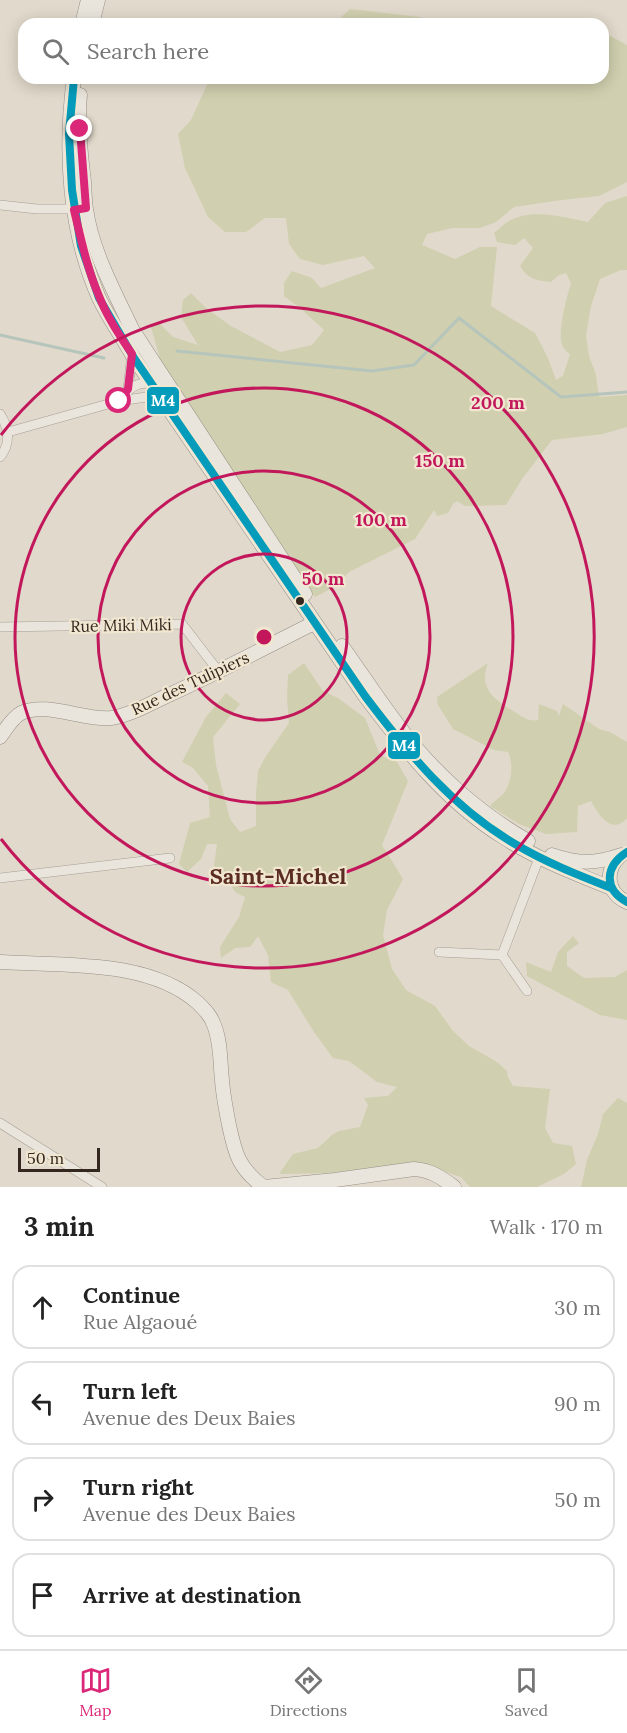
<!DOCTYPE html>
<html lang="en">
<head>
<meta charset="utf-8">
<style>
	:root { --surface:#fff; --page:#f6f6f6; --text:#222; --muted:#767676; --line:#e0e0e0; --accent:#db2777 }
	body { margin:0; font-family:Lora,serif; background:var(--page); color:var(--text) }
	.scale { position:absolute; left:18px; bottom:15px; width:82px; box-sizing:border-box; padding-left:6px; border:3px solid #33271e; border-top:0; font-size:16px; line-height:21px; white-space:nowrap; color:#33271e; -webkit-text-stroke:4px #f1e7d1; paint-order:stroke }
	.stop { position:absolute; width:18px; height:18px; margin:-14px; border:4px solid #db2777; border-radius:50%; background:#fff }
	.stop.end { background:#db2777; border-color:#fff; box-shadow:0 2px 6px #0008 }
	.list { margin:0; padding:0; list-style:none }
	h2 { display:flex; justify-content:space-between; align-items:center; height:78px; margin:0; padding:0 24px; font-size:26px }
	h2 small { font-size:20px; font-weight:400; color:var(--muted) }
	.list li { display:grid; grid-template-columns:39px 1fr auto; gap:18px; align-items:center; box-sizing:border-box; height:84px; margin:0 12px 12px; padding:0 12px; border:2px solid var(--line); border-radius:18px }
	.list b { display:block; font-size:22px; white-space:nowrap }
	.list p { margin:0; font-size:20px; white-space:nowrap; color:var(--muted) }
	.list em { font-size:20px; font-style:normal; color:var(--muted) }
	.icon { flex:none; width:33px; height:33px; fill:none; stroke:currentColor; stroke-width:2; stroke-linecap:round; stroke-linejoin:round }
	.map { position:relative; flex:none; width:627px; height:1187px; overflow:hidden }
	.search { position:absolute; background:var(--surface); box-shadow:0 3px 15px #0003; left:18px; right:18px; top:18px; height:66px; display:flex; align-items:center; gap:15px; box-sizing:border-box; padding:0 21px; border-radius:18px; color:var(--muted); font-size:22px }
	.sheet { height:462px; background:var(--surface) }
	nav { display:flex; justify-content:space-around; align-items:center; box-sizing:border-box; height:84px; border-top:2px solid var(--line); background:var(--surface); font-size:16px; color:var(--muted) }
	nav a { display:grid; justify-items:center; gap:3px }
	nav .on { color:var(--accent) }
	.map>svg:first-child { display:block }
</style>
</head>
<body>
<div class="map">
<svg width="627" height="1187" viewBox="0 0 627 1187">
	<rect width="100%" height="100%" fill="#e1d9cb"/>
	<g fill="#d0cfaf">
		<polygon points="350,9 420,17 429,24 334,24"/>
		<path d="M 603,32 L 627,45 L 627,182 L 599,196 L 562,200 L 514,207 L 496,222 L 480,228 L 452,228 L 427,234 L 422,245 L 455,259 L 480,247 L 497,247 L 491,306 L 535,333 L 548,358 L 556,380 L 563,376 L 570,354 C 567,352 565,350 563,347 C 556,335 567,297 571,283 L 566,273 L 559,275 L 551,282 C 536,280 529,280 520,266 L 533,248 L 524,238 L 515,245 L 497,242 L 494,233 C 499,229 504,224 509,221 C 534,208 562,217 588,222 L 605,203 L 627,196 L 627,270 L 621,270 L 600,279 L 591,306 L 586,335 L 589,356 L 596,375 L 599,397 L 627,395 L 627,427 L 603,434 L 552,440 L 522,479 L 506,505 L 465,506 L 457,501 L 453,504 L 448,513 L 437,516 L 434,510 L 415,539 L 349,572 L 336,586 L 315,597 L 161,362 L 151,327 L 160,324 L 173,337 L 198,345 L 181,317 L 183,300 L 191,293 L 207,309 L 231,326 L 280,352 L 312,345 L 324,330 L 300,308 L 284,296 L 284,283 L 292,271 L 312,278 L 321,288 L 375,268 L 364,256 L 323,265 L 300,259 L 289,244 L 286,218 L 265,218 L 246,232 L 225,232 L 208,217 L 185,168 L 178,134 L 191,120 L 210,78 L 603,78 Z"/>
		<polygon points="304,663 323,691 338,698 365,718 380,755 397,762 408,781 382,845 403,879 387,910 383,935 392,969 406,990 435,1006 453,1031 469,1046 497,1062 507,1071 508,1077 513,1086 550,1089 545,1128 553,1143 572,1146 576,1164 564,1174 537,1187 470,1187 461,1177 415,1162 331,1173 279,1174 293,1154 318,1148 333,1134 339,1131 360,1127 368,1105 364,1098 388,1096 397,1087 377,1082 349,1061 333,1058 314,1032 288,990 271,982 268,955 258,936 250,947 235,948 221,958 220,947 239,917 245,897 235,892 225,875 214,866 217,844 207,844 201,859 187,872 179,864 190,823 210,817 208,786 193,768 182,762 206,717 226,693 240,704 213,737 216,765 230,819 240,832 256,826 256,794 258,771 266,756 289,723 287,699 288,675"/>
		<path d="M 488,663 C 478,689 495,700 515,712 C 522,717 529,722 538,720 L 539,704 L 557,711 L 559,716 L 563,704 L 599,729 L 610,732 L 627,742 L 627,818 C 612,836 598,814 591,801 L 578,806 L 577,832 L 546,834 L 519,824 L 490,806 C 494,801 497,800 501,796 C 512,786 514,764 508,752 L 494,750 L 453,729 L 438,705 L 437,697 Z"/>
		<polygon points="573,936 579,943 567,952 567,966 584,978 615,977 627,970 627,1020 600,1015 527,976 526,962 551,972 558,952"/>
		<polygon points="618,1098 627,1103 627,1187 581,1187 587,1160 598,1134 603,1114"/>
	</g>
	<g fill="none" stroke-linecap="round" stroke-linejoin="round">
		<g stroke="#b6c5bc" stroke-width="3">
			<polyline points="0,335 104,358"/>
			<polyline points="177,351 372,371 414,365 459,318 561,397 627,392"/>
		</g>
		<g stroke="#a69e95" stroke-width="10">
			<g id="street">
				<polyline points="0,205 37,209 77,209"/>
				<polyline points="128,389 132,354"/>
				<path d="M 119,401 C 128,389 138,380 154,384"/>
				<path d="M 0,414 C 9,428 11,444 0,457"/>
				<polyline points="8,432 119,401 160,395"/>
				<polyline points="0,627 182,624 219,672"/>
				<polyline points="0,878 170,858"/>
				<polyline points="439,952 502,955 539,858"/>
				<polyline points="502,955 527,991"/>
				<polyline points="0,1123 102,1187"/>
			</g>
		</g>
		<g stroke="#958e85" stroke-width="15">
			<g id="secondary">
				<polyline points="82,24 88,0"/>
				<polyline points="92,24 98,0"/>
				<path d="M 74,78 C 64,151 69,231 99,298 C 109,319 123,338 134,358 L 365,696 C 405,749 445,801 503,837 C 537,859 574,873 611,888"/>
				<path d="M 80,95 C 77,120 80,148 83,173 C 85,185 84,197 86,209 C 92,251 114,291 132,329 L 305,594"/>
				<path d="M 342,646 C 362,674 380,702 401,729 C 434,773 479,813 528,841"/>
				<path d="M 0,737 C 6,729 12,718 21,713 C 46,701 85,721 111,718 C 132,715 152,702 171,694 C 219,672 266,647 314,623"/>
				<path d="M 552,855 C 578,864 595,864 621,855"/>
				<path d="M 620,856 C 604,870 607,894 627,902"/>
				<path d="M 0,962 C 62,966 149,959 198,1003 C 205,1010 211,1016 214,1025 C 221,1042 220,1062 222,1080 C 223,1095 226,1110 229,1125 C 235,1154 239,1169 264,1187 L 335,1180 L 414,1169 C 430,1170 441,1177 454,1187"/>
			</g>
		</g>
		<use href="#street" stroke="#eae5dc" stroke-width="9"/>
		<use href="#secondary" stroke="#eae5dc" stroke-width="14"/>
		<g stroke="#f1e7d1" stroke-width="12">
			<g id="bus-1">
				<path d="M 74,78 L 69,134 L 72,190 L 81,246 L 99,298 L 134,358 L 365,696 C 408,753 452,807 515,844 C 545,862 578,875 611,888"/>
				<path d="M 627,852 C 605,866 603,889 627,902"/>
			</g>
		</g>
		<use href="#bus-1" stroke="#059cbc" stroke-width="8"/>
	</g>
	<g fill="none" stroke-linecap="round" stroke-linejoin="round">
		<path stroke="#db2777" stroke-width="8" d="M 80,129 L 86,208 L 74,210 C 81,239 87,268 99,296 C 107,317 120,336 132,354 L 128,389 L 119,401"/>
	</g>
	<g fill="none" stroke="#c2185b" stroke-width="3">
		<circle cx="264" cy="637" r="83"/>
		<circle cx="264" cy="637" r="166"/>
		<circle cx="264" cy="637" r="249"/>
		<path d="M1 435A331 331 0 1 1 1 839"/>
	</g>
	<circle fill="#33271e" stroke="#f1e7d1" stroke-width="2" cx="300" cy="601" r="5"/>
	<g text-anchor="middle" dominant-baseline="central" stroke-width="4.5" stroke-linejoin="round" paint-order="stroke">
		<g font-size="16" fill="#33271e" stroke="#f1e7d1">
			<text transform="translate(121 625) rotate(-1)">Rue Miki Miki</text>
			<text transform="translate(190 683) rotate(-25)">Rue des Tulipiers</text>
		</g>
		<g font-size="22" font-weight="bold" fill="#5b2c22" stroke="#f1e7d1">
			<text x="278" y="876">Saint-Michel</text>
		</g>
	</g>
	<circle cx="264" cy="637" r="9" fill="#c2185b" stroke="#f1e7d1" stroke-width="3"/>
	<g font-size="18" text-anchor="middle" font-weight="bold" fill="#c2185b" stroke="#f1e7d1" stroke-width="4.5" stroke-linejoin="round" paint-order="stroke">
		<text x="498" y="409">200 m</text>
		<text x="440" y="467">150 m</text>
		<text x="381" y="526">100 m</text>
		<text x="323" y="585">50 m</text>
	</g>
	<g stroke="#f1e7d1" stroke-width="2">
		<rect x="146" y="386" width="34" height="29" rx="6" fill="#059cbc"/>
		<rect x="387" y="731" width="34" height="29" rx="6" fill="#059cbc"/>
	</g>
	<g font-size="16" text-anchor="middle" font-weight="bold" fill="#fff">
		<text x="163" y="406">M4</text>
		<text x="404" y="751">M4</text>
	</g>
</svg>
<div class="scale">50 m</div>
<div class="stop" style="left:119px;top:401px"></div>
<div class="stop end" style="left:80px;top:129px"></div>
<div class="search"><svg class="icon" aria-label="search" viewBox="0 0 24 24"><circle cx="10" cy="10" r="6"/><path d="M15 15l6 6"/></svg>Search here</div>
</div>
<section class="sheet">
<h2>3 min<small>Walk · 170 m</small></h2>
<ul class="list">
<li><svg class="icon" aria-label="ahead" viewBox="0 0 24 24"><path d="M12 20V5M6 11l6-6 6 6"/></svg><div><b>Continue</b><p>Rue Algaoué</p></div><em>30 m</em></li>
<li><svg class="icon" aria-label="left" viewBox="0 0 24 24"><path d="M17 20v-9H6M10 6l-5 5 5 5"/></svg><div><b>Turn left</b><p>Avenue des Deux Baies</p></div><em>90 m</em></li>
<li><svg class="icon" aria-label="right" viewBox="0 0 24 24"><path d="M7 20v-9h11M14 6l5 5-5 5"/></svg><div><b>Turn right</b><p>Avenue des Deux Baies</p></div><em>50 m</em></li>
<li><svg class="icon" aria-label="arrive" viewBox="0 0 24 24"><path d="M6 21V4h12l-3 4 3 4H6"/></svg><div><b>Arrive at destination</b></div></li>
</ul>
</section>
<nav>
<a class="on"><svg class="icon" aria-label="map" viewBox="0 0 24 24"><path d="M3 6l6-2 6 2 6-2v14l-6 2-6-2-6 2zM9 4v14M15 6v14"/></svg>Map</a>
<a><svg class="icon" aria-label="directions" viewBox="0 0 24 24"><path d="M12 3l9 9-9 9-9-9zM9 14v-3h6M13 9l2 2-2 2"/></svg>Directions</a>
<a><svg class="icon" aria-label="saved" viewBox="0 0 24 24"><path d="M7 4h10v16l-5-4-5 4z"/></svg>Saved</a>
</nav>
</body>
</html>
